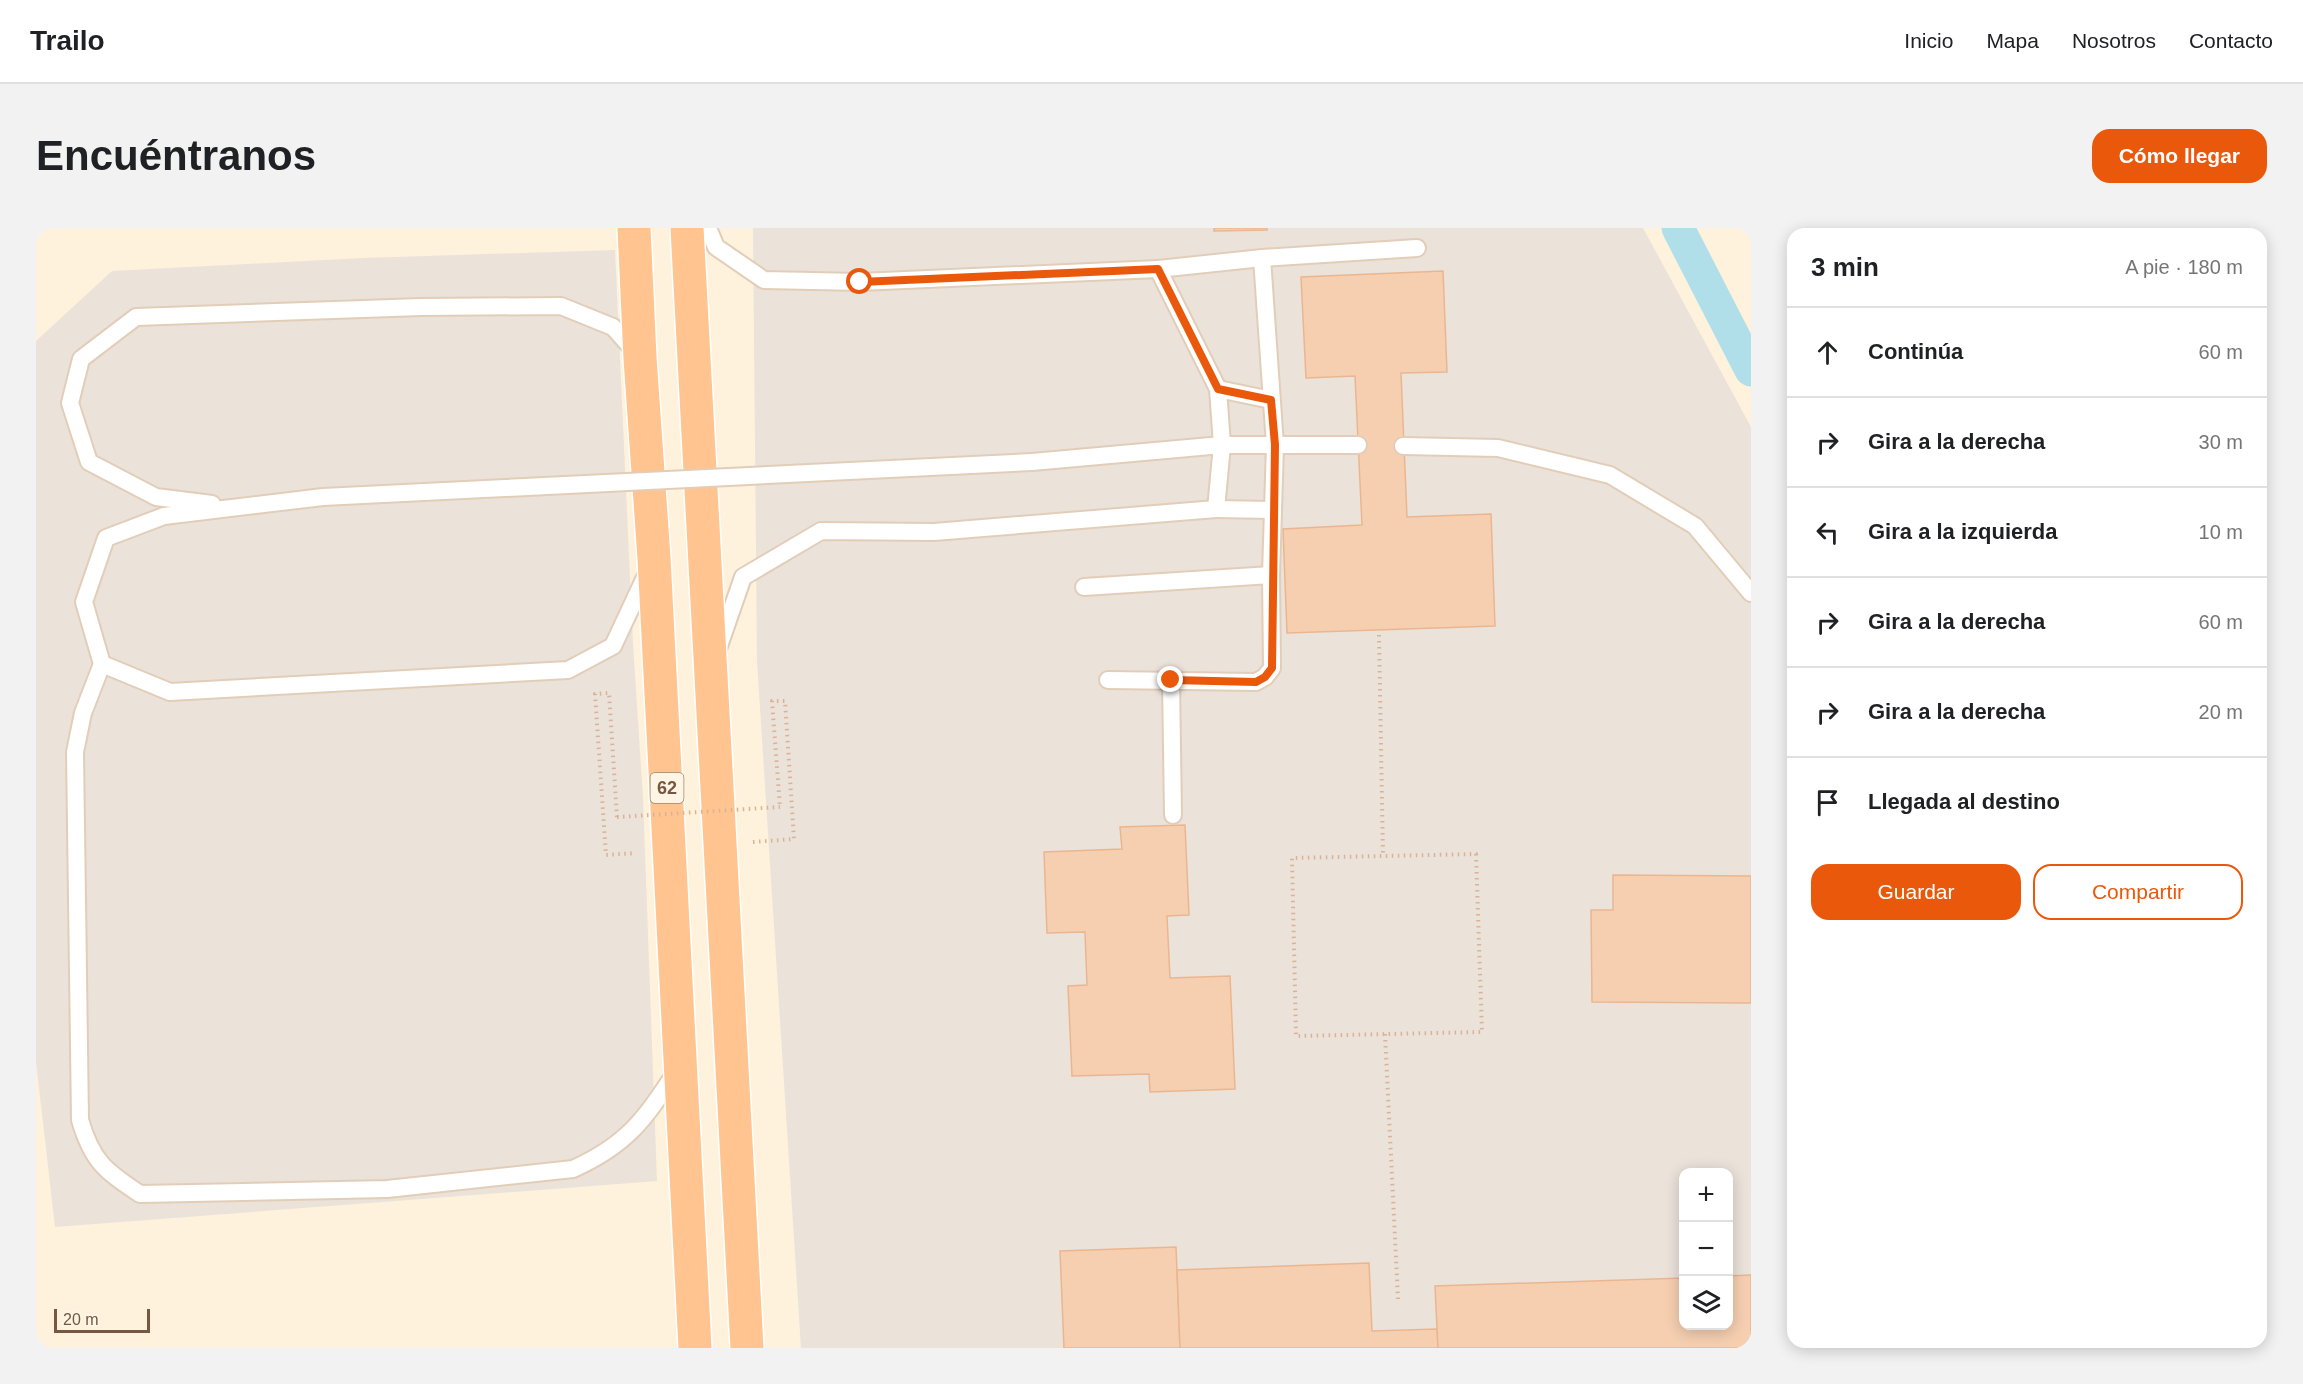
<!DOCTYPE html>
<html lang="es">
<head>
<meta charset="utf-8">
<style>
	:root { --surface:#fff; --page:#f2f2f2; --text:#202124; --muted:#757577; --line:#e0e0e0; --accent:#ea580c }
	body { margin:0; font-family:Arial,sans-serif; background:var(--page); color:var(--text) }
	.controls { position:absolute; right:18px; bottom:18px; display:grid; overflow:hidden; border-radius:12px; box-shadow:0 3px 15px #0003 }
	.controls button { width:54px; height:54px; display:grid; place-items:center; padding:0; border:0; border-bottom:2px solid var(--line); background:var(--surface); color:var(--text); font:30px sans-serif }
	.scale { position:absolute; left:18px; bottom:15px; width:96px; box-sizing:border-box; padding-left:6px; border:3px solid #755743; border-top:0; font-size:16px; line-height:21px; white-space:nowrap; color:#755743; -webkit-text-stroke:4px #fff5e5; paint-order:stroke }
	.stop { position:absolute; width:18px; height:18px; margin:-14px; border:4px solid #ea580c; border-radius:50%; background:#fff }
	.stop.end { background:#ea580c; border-color:#fff; box-shadow:0 2px 6px #0008 }
	.list { margin:0; padding:0; list-style:none }
	h2 { display:flex; justify-content:space-between; align-items:center; height:78px; margin:0; padding:0 24px; font-size:26px }
	h2 small { font-size:20px; font-weight:400; color:var(--muted) }
	.list li { display:grid; grid-template-columns:39px 1fr auto; gap:18px; align-items:center; box-sizing:border-box; height:90px; padding:0 24px; border-top:2px solid var(--line) }
	.list b { display:block; font-size:22px; white-space:nowrap }
	.list em { font-size:20px; font-style:normal; color:var(--muted) }
	.actions { display:flex; gap:12px; padding:18px 24px }
	.actions a { flex:1; padding:14px 0; border:2px solid var(--accent); border-radius:18px; text-align:center; font-size:21px; color:var(--accent) }
	.actions .main { background:var(--accent); color:#fff }
	.icon { flex:none; width:33px; height:33px; fill:none; stroke:currentColor; stroke-width:2; stroke-linecap:round; stroke-linejoin:round }
	.map { position:relative; flex:none; width:1715px; height:1120px; overflow:hidden; border-radius:18px }
	header { display:flex; align-items:center; gap:36px; box-sizing:border-box; height:84px; padding:0 30px; background:var(--surface); border-bottom:2px solid var(--line) }
	header strong { font-size:28px }
	nav { display:flex; gap:33px; margin-inline-start:auto; font-size:21px }
	.intro { display:flex; align-items:center; justify-content:space-between; box-sizing:border-box; height:144px; padding:0 36px }
	h1 { margin:0; font-size:42px }
	.button { padding:15px 27px; border-radius:18px; background:var(--accent); color:#fff; font-size:21px; font-weight:700 }
	main { display:flex; gap:36px; padding:0 36px }
	aside { flex:1; background:var(--surface); border-radius:18px; box-shadow:0 3px 15px #0003 }
	.map>svg:first-child { display:block }
</style>
</head>
<body>
<header>
<strong>Trailo</strong>
<nav><a>Inicio</a><a>Mapa</a><a>Nosotros</a><a>Contacto</a></nav>
</header>
<div class="intro"><h1>Encuéntranos</h1><a class="button">Cómo llegar</a></div>
<main>
<div class="map">
<svg width="1715" height="1120" viewBox="0 0 1715 1120">
	<rect width="100%" height="100%" fill="#fef2dc"/>
	<g fill="#ebe2da" fill-rule="evenodd">
		<path d="M 717,0 L 1607,0 L 1715,199 L 1715,1120 L 765,1120 L 721,433 ZM 1648,944 L 1692,944 L 1692,1098 L 1648,1098 Z"/>
		<polygon points="579,22 597,415 607,570 621,953 19,999 0,834 0,113 76,43 327,30"/>
	</g>
	<g fill="none" stroke-linecap="round" stroke-linejoin="round">
		<polyline stroke="#b0dfe9" stroke-width="33" points="1642,0 1715,142"/>
	</g>
	<g fill="#f6cfb1" stroke="#eab690" stroke-width="1.5">
		<polygon points="1178,0 1231,0 1231,2 1178,3"/>
		<polygon points="1407,43 1411,144 1365,145 1371,289 1455,286 1459,398 1251,405 1247,301 1326,297 1319,148 1270,150 1265,49"/>
		<polygon points="1149,597 1153,687 1131,688 1134,750 1194,748 1199,861 1114,864 1113,846 1036,848 1032,758 1051,757 1049,704 1011,705 1008,624 1086,621 1084,599"/>
		<polygon points="1577,647 1715,648 1715,775 1556,774 1555,682 1577,682"/>
		<polygon points="1140,1019 1144,1120 1028,1120 1024,1023"/>
		<polygon points="1333,1035 1336,1103 1401,1101 1402,1120 1144,1120 1141,1042"/>
		<polygon points="1715,1047 1715,1120 1402,1120 1399,1058 1648,1050 1648,1098 1692,1098 1692,1048"/>
	</g>
	<g fill="none" stroke-linecap="round" stroke-linejoin="round">
		<g stroke="#e2ceb8" stroke-width="20">
			<g id="service">
				<polyline points="672,0 680,19 728,52 824,54 1122,41 1182,161 1186,217 1180,281 898,304 785,303 707,349 682,421"/>
				<polyline points="1226,30 1381,20"/>
				<polyline points="1182,161 1235,172"/>
				<polyline points="1367,218 1462,220 1574,247 1659,298 1715,365"/>
				<polyline points="996,234 1186,217 1322,217"/>
				<polyline points="287,269 128,288 70,310 48,374 66,436 134,464 532,442 577,418 613,341"/>
				<polyline points="176,276 120,269 53,234 34,175 45,131 100,89 385,79 525,78 577,99 601,126"/>
				<polyline points="1180,281 1237,282"/>
				<polyline points="1048,359 1235,347 1239,217 1226,30 1122,41"/>
				<path d="M 66,436 L 47,485 L 39,524 L 44,892 C 56,933 69,943 104,966 L 351,961 L 537,941 C 593,916 609,890 642,841"/>
				<polyline points="1072,452 1220,454 1229,449 1236,440 1235,347"/>
				<polyline points="1135,452 1137,587"/>
			</g>
		</g>
		<g stroke="#fff" stroke-width="36">
			<g id="trunk">
				<polyline points="598,0 604,130 618,330 659,1120"/>
				<polyline points="651,0 711,1120"/>
			</g>
		</g>
		<g stroke="#dab295" stroke-width="4" stroke-dasharray="1.5 4.5" stroke-linecap="butt">
			<polyline points="1343,407 1347,628"/>
			<polyline points="581,589 573,465 559,466 570,627 600,625"/>
			<polyline points="717,614 758,611 749,473 736,473 744,579"/>
			<polygon points="1440,626 1446,804 1260,808 1256,630"/>
			<polyline points="1349,806 1362,1071"/>
		</g>
		<use href="#service" stroke="#fff" stroke-width="16"/>
		<use href="#trunk" stroke="#ffc490" stroke-width="33"/>
		<g stroke="#e2ceb8" stroke-width="20" stroke-linecap="butt">
			<polyline id="service-bridge" points="287,269 996,234"/>
		</g>
		<polyline stroke="#dab295" stroke-width="4" stroke-dasharray="1.5 4.5" stroke-linecap="butt" points="581,589 744,579"/>
		<use href="#service-bridge" stroke="#fff" stroke-width="16"/>
	</g>
	<g fill="none" stroke-linecap="round" stroke-linejoin="round">
		<polyline stroke="#ea580c" stroke-width="8" points="824,54 1122,41 1182,161 1235,172 1239,217 1236,440 1229,449 1220,454 1135,452"/>
	</g>
	<g text-anchor="middle" dominant-baseline="central" stroke-width="4.5" stroke-linejoin="round" paint-order="stroke">
		<rect fill="#fff5e5" stroke="#9e8674" stroke-width="1.5" x="614.5" y="545" width="33" height="30" rx="4.5"/>
		<g font-size="18" font-weight="bold" fill="#755743">
			<text x="631" y="560">62</text>
		</g>
	</g>
</svg>
<div class="controls">
<button>+</button>
<button>−</button>
<button><svg class="icon" aria-label="layers" viewBox="0 0 24 24"><path d="M12 4l9 5-9 5-9-5zM3 14l9 5 9-5"/></svg></button>
</div>
<div class="scale">20 m</div>
<div class="stop" style="left:824px;top:54px"></div>
<div class="stop end" style="left:1135px;top:452px"></div>
</div>
<aside>
<h2>3 min<small>A pie · 180 m</small></h2>
<ul class="list">
<li><svg class="icon" aria-label="ahead" viewBox="0 0 24 24"><path d="M12 20V5M6 11l6-6 6 6"/></svg><div><b>Continúa</b></div><em>60 m</em></li>
<li><svg class="icon" aria-label="right" viewBox="0 0 24 24"><path d="M7 20v-9h11M14 6l5 5-5 5"/></svg><div><b>Gira a la derecha</b></div><em>30 m</em></li>
<li><svg class="icon" aria-label="left" viewBox="0 0 24 24"><path d="M17 20v-9H6M10 6l-5 5 5 5"/></svg><div><b>Gira a la izquierda</b></div><em>10 m</em></li>
<li><svg class="icon" aria-label="right" viewBox="0 0 24 24"><path d="M7 20v-9h11M14 6l5 5-5 5"/></svg><div><b>Gira a la derecha</b></div><em>60 m</em></li>
<li><svg class="icon" aria-label="right" viewBox="0 0 24 24"><path d="M7 20v-9h11M14 6l5 5-5 5"/></svg><div><b>Gira a la derecha</b></div><em>20 m</em></li>
<li><svg class="icon" aria-label="arrive" viewBox="0 0 24 24"><path d="M6 21V4h12l-3 4 3 4H6"/></svg><div><b>Llegada al destino</b></div></li>
</ul>
<div class="actions"><a class="main">Guardar</a><a>Compartir</a></div>
</aside>
</main>
</body>
</html>
